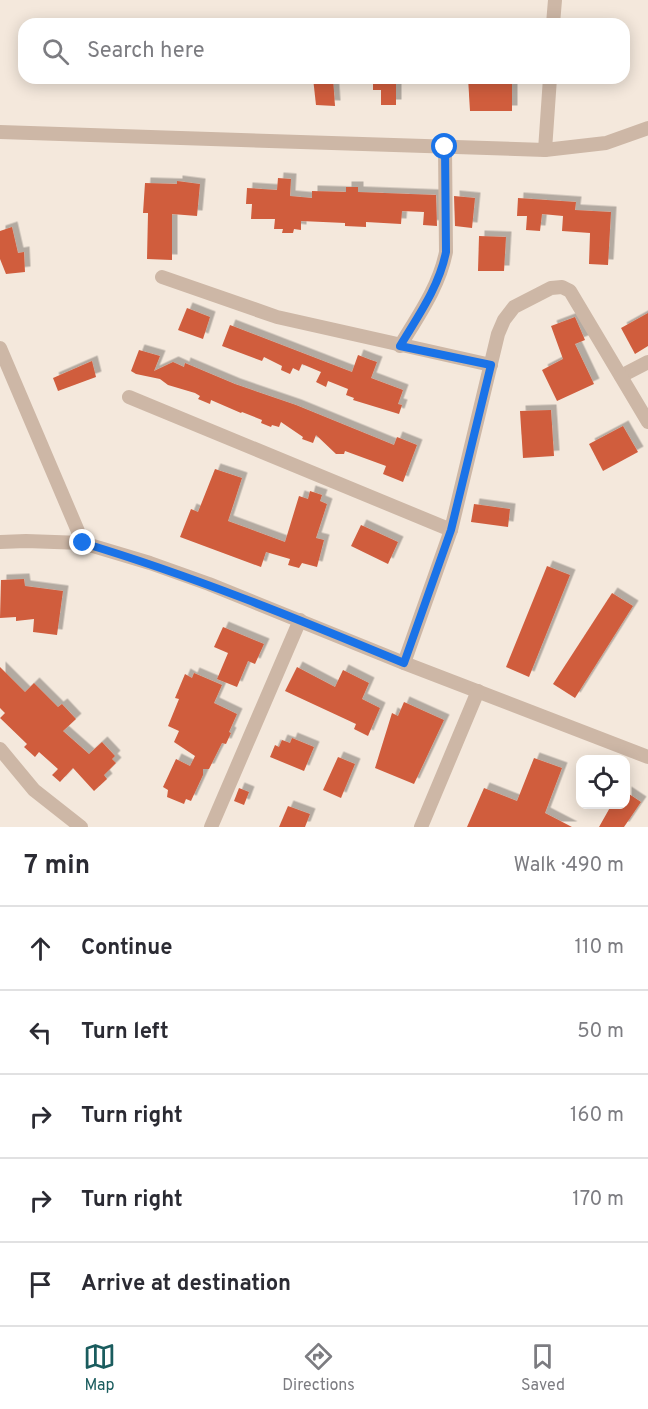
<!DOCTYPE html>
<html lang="en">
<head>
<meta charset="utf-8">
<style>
	:root { --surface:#fff; --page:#f2f2f3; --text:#2b2b33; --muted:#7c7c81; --line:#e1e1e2; --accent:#1a5c5e }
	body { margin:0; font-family:Overpass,sans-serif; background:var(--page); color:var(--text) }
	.controls { position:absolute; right:18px; bottom:18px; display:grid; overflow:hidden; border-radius:12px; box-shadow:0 3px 15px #0003 }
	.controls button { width:54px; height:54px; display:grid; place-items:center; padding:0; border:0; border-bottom:2px solid var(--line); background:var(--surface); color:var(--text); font:30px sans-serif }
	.stop { position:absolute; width:18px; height:18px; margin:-14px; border:4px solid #1a73e8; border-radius:50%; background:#fff }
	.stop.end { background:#1a73e8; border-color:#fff; box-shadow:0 2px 6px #0008 }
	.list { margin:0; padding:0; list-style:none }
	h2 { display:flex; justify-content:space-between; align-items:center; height:78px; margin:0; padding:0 24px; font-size:26px }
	h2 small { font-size:20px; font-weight:400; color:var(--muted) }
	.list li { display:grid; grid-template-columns:39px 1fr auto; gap:18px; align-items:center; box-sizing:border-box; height:84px; padding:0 24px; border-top:2px solid var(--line) }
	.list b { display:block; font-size:22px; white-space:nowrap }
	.list em { font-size:20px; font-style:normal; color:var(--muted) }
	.icon { flex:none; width:33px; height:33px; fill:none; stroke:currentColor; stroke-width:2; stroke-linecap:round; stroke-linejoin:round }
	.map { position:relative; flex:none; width:648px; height:827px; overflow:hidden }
	.search { position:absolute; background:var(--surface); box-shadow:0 3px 15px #0003; left:18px; right:18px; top:18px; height:66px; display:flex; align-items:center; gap:15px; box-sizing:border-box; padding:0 21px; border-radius:18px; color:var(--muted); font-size:22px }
	.sheet { height:498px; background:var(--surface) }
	nav { display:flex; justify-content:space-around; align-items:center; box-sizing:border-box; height:84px; border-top:2px solid var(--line); background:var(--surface); font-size:16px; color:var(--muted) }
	nav a { display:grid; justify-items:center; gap:3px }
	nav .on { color:var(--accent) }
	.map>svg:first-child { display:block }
</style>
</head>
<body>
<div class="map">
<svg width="648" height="827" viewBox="0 0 648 827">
	<defs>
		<filter id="shadow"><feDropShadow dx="5.5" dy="-5.5" stdDeviation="0" flood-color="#0004"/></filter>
	</defs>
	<rect width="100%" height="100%" fill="#f4e8dc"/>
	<g fill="#d05d3e" filter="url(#shadow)">
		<polygon points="313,78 333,78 335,106 316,105"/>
		<polygon points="396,78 396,105 381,105 381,90 373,90 373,79"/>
		<polygon points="468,78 512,78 512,111 470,111"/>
		<polygon points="278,178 291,179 290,196 312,198 312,191 346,192 346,187 358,187 358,192 436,195 437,226 423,225 424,212 402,211 401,224 366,222 366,227 345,226 345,223 301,221 301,230 294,229 293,233 282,233 283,229 274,229 275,219 251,219 252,204 246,204 247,188 277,190"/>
		<polygon points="177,181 200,184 197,216 172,214 172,260 147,259 148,213 143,213 145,183 177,184"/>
		<polygon points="454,196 475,198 472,228 455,226"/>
		<polygon points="518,198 576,202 575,210 611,212 608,265 589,264 590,233 562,231 563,216 542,214 540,231 526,230 527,216 517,216"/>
		<polygon points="12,227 18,253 24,252 25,272 6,274 0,259 0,231"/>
		<polygon points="479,236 506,237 504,271 478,271"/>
		<polygon points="187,308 210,317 203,339 178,330"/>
		<polygon points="648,313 648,346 635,354 621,328"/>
		<polygon points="575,317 585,340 575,344 594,384 557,401 542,370 563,359 551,326"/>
		<polygon points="230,325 352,372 358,355 371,360 377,362 371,378 403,390 398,404 402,405 399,414 353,400 354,398 346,395 348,389 328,381 326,387 316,382 321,372 302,364 299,371 293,368 290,374 281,370 282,366 264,357 262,361 222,346"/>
		<polygon points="139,350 160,356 154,371 173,362 184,367 185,363 235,384 296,405 394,445 397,437 417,445 403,482 383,474 386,466 345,451 344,454 336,454 316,435 313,443 302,439 303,437 281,422 279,427 272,425 271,427 261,423 262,420 242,412 241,413 211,400 210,404 198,399 200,396 195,393 168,385 160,379 136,374 131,371"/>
		<polygon points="92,361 96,377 58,391 53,378"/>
		<polygon points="551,410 554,456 523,458 520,411"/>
		<polygon points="623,426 638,452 603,471 589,444"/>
		<polygon points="215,469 242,478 228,521 285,542 299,496 308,499 310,491 322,495 320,501 327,504 316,538 324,540 317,567 302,563 299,568 288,565 290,559 266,552 261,567 180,537 191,509 198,512"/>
		<polygon points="474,504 510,509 508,527 471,522"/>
		<polygon points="361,525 398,542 388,564 351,546"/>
		<polygon points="547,566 570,575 529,677 506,667"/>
		<polygon points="24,579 25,586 63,591 57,635 33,632 34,619 16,621 16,617 0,618 1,580"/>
		<polygon points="612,593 633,606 575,698 553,684"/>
		<polygon points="223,627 264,644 255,664 248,661 237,687 217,679 228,653 214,647"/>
		<polygon points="0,667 25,692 34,683 58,707 62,704 76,719 63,731 89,754 102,742 115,756 112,759 116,763 104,775 107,779 94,791 73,768 60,782 52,775 58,769 39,752 35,757 24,747 27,744 0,718 5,713 0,708"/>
		<polygon points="297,667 335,687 343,670 369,683 362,699 380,708 368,736 354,729 356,724 285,691"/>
		<polygon points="194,673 222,685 214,703 237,714 229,732 231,733 226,744 222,743 209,769 203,769 203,775 191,801 186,799 184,804 167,797 168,790 163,787 176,759 190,766 195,756 174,742 179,731 168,726 179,699 175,698 185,674 192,678"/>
		<polygon points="404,702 444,720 414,784 375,768 392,713 398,716"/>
		<polygon points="292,738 314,747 304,771 270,757 275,745 279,747 282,740 290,743"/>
		<polygon points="338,757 355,764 341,798 323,790"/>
		<polygon points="534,758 562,768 545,813 572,827 467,827 484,788 517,801"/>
		<polygon points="239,788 249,792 244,805 234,801"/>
		<polygon points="626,792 641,802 624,827 599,827 612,804 626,804"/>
		<polygon points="288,806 310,814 305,827 279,827"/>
	</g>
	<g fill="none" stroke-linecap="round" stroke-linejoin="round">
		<g stroke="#cdb7a6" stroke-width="14">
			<polyline points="553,24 555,0"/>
			<polyline points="0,132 545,150 606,143 648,128"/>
			<polyline points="545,150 550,78"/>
			<polyline points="162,277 277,317 491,365"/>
			<path d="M 400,346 C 418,316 439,287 446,252 L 445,147"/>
			<polyline points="0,348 83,543"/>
			<polyline points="621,376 648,362"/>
			<polyline points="129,397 451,530"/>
			<polyline points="0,542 26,541 83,543 150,563 209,584 404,663 648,757"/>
			<polyline points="404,663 451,530 498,334 504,320 514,307 551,288 562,287 570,291 648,422"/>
			<polyline points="0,749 34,790 81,827"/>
			<polyline points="211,827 300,620"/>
			<polyline points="421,827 478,691"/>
		</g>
	</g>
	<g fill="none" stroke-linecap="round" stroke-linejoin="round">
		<path stroke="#1a73e8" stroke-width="8" d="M 83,543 C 193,576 298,619 404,663 L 451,530 L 491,365 L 400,346 C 418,316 439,287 446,252 L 445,147"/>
	</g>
</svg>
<div class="controls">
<button><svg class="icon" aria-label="locate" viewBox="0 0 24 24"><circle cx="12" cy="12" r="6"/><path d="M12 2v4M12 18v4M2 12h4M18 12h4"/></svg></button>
</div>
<div class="stop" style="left:445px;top:147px"></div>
<div class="stop end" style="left:83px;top:543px"></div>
<div class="search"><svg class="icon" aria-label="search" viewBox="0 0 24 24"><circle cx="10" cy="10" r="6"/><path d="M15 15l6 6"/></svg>Search here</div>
</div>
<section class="sheet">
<h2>7 min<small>Walk · 490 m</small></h2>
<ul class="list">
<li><svg class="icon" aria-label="ahead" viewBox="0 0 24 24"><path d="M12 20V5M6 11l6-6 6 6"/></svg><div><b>Continue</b></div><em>110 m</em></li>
<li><svg class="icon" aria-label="left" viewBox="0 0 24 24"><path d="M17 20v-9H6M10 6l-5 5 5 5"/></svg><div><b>Turn left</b></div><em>50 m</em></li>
<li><svg class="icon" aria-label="right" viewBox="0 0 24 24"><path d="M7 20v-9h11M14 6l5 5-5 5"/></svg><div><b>Turn right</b></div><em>160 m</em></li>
<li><svg class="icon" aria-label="right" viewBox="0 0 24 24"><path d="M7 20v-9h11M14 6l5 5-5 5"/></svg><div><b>Turn right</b></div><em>170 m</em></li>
<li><svg class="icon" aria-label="arrive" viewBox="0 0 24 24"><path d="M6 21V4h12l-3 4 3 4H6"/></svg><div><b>Arrive at destination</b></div></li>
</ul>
</section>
<nav>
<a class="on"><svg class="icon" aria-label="map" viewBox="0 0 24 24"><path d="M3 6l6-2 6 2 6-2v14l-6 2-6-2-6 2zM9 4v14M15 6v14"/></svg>Map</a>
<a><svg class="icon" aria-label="directions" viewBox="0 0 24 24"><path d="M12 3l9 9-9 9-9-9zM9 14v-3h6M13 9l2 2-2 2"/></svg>Directions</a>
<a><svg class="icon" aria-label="saved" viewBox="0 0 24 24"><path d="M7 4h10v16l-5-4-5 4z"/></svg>Saved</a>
</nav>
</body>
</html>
